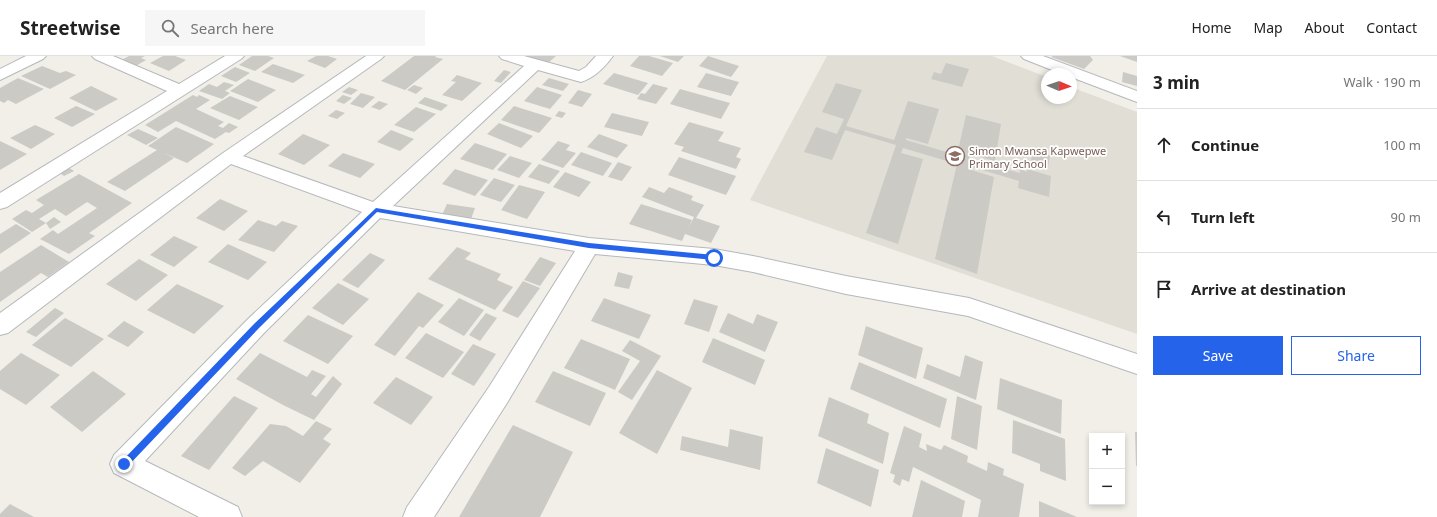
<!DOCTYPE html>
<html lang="en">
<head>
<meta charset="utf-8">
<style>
	:root { --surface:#fff; --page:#f6f6f6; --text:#222; --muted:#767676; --line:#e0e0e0; --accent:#2563eb }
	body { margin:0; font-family:"Noto Sans",sans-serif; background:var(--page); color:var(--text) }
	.controls { position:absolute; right:12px; bottom:12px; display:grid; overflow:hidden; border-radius:0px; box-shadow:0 2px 6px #0003 }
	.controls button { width:36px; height:36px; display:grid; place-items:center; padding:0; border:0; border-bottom:1px solid var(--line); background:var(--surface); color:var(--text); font:20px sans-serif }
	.compass { position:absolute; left:1041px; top:12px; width:36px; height:36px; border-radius:50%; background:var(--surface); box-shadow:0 2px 6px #0003; rotate:92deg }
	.stop { position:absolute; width:12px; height:12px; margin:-9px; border:3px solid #2563eb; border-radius:50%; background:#fff }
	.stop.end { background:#2563eb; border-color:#fff; box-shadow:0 1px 4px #0008 }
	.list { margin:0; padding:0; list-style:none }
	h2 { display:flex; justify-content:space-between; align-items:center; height:52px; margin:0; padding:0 16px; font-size:17px }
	h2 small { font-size:13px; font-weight:400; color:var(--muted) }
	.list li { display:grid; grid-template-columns:26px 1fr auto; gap:12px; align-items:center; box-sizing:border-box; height:72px; padding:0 16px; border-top:1px solid var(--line) }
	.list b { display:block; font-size:15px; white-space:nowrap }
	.list em { font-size:13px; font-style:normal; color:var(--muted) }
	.actions { display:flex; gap:8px; padding:12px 16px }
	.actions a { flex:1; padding:9px 0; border:1px solid var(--accent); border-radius:0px; text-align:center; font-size:14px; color:var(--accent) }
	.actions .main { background:var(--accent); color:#fff }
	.icon { flex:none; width:22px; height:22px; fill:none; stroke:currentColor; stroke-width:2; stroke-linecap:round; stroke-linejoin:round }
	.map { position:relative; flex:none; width:1137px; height:461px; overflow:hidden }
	header { display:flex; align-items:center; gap:24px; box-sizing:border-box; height:56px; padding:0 20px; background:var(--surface); border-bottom:1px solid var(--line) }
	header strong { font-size:19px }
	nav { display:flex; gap:22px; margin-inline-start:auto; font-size:14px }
	.search { width:280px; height:36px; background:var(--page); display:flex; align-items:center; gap:10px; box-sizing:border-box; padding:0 14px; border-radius:0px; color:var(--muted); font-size:15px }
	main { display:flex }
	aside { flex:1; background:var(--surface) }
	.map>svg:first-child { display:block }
</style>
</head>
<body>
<header>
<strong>Streetwise</strong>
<div class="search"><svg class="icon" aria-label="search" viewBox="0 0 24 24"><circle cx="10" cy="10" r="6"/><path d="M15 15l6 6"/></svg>Search here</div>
<nav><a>Home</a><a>Map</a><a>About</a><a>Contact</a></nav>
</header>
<main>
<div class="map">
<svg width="1137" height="461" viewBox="0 0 1137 461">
	<rect width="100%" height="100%" fill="#f1efe8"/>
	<polygon fill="#e1ded6" points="827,0 992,0 1047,21 1047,42 1071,42 1071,31 1137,56 1137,278 750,144"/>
	<g fill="#cccac5">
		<polygon points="129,0 145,0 141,2 146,4 134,11 120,5"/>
		<polygon points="163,0 175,0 186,4 169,15 150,7"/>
		<polygon points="252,0 268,0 274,2 255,15 239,9"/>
		<polygon points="316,0 328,0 337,3 325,12 307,5"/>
		<polygon points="414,0 436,0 435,1 443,3 405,34 381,25"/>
		<polygon points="524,0 556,0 546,9"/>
		<polygon points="639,0 649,0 673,7 662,20 630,10"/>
		<polygon points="660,0 684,0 678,6"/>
		<polygon points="708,0 739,10 731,21 699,10"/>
		<polygon points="1053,0 1090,0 1093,4 1084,13 1051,1"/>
		<polygon points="1120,0 1137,0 1137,6"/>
		<polygon points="946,7 969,13 962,31 931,23 934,16 941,18"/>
		<polygon points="273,8 305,19 293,27 261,16"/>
		<polygon points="42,10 60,17 66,15 76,19 50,33 21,20"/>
		<polygon points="235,11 250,17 236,26 221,20"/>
		<polygon points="504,14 511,16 501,27 494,25"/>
		<polygon points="1123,16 1137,20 1137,30 1122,26"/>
		<polygon points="614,17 648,27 638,39 603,28"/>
		<polygon points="706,17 739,26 731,40 697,31"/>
		<polygon points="457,19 482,27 462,45 442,39 456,26 451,25"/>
		<polygon points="18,22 44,33 16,48 8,44 4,47 0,45 0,32"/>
		<polygon points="549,22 569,28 563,35 542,29"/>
		<polygon points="248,23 276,34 258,46 230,35"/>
		<polygon points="224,26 234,29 225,35 230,37 222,43 199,35 209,28 217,31"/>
		<polygon points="836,27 862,34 846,70 894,84 908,45 939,53 928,88 906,82 906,84 957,99 966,59 1001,68 995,105 970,98 969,103 1020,117 1020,113 1027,116 1027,113 1051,120 1049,141 1018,132 1019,125 969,110 968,113 994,121 977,218 935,203 957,108 903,92 901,97 923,103 898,188 866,177 896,89 845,74 832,104 804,96 816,71 837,78 844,63 822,56"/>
		<polygon points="653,28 668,32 656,48 637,43 641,37 645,38"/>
		<polygon points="414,29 423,32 416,38 407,34"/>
		<polygon points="91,30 118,43 96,55 69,42"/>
		<polygon points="349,31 358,34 351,39 342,36"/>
		<polygon points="537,31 562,39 550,53 524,45"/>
		<polygon points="680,33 730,47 721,63 670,48"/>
		<polygon points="578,34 592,38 582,51 568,47"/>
		<polygon points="361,37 375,41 363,52 350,48"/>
		<polygon points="193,39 197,41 199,39 210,44 196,53 224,66 218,70 223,72 229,67 238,71 229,77 226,76 215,83 176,65 158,76 145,69"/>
		<polygon points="343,39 352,42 344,48 336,45"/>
		<polygon points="230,40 258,51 239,64 210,52"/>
		<polygon points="425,41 448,49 441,55 418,47"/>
		<polygon points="379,45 388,48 380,54 371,51"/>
		<polygon points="76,50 95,58 72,71 54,62"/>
		<polygon points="514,50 552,62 539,77 501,64"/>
		<polygon points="416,51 436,58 414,76 394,69"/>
		<polygon points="336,54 345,57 337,63 328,60"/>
		<polygon points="559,55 566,57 562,62 555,60"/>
		<polygon points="612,57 649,66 642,80 604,71"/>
		<polygon points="689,66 724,76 718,85 741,92 736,101 741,103 736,113 681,95 684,91 674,88"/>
		<polygon points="499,67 533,80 521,92 487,78"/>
		<polygon points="35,69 55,78 31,93 10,82"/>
		<polygon points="176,71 214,88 187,107 164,97 174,102 125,135 107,126 157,94 148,90"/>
		<polygon points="138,73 158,82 146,89 127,79"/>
		<polygon points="391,74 414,83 400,95 377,86"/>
		<polygon points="303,78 330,89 304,109 278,98"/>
		<polygon points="599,78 628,89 617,102 587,91"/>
		<polygon points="0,85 27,98 0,114"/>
		<polygon points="558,85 570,89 566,94 576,97 563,112 541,104"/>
		<polygon points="475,87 507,98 493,114 460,103"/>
		<polygon points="1032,95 1050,99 1048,112 1031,107"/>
		<polygon points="581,96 612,107 603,120 571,109"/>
		<polygon points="343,97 375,108 360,122 328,110"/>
		<polygon points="510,100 532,107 519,122 497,114"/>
		<polygon points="679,101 736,120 726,139 668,119"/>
		<polygon points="618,106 632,111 622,125 608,121"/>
		<polygon points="539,108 560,115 549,128 528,121"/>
		<polygon points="68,111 74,115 64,120 58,116"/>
		<polygon points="455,113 488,124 475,140 442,128"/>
		<polygon points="565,116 591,126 579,141 553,131"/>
		<polygon points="79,118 132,147 89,177 95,180 69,198 40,183 53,174 58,178 97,152 87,146 66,160 55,153 39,163 46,167 54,161 61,166 50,173 46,167 32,176 12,163 26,154 32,157 44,149 36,144"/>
		<polygon points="494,122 515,129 501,146 480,139"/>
		<polygon points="519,129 545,136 527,163 501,154"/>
		<polygon points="649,131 664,137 669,131 693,140 691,144 704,149 696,162 720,170 711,187 685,178 682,185 629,168 641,148 692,164 688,173 694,161 642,141"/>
		<polygon points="220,143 248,155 224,175 196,162"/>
		<polygon points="447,148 475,152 471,163 442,159"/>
		<polygon points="258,164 276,170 282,165 298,170 274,196 238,184"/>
		<polygon points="16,168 31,177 0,198 0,178"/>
		<polygon points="174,180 198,191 174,211 150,199"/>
		<polygon points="228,188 267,206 248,224 208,206"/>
		<polygon points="41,189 69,206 48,221 41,217 0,246 0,216"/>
		<polygon points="457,191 471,197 465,203 501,218 497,224 513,231 495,254 428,223"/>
		<polygon points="370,197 385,204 358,232 342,224"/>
		<polygon points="540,201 556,207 540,230 524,224"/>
		<polygon points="139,203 168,219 136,245 106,228"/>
		<polygon points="618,216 633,220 629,233 614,230"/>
		<polygon points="523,225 540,232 518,262 502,255"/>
		<polygon points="338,227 369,243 343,269 312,252"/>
		<polygon points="177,228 224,250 194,278 147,254"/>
		<polygon points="418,236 444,249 423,272 419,270 395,300 374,289"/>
		<polygon points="459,242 484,254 464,280 438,266"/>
		<polygon points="604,242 651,259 639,283 591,265"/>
		<polygon points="694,243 718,250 709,276 684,268"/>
		<polygon points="55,252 64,257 36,281 26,276"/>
		<polygon points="486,257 497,262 480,285 469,279"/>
		<polygon points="728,257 753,268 757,258 778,266 765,296 719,276"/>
		<polygon points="308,259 353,280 328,308 283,285"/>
		<polygon points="65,262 104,283 71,311 32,289"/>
		<polygon points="124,265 144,276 128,291 107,280"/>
		<polygon points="866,270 923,292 916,323 858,299"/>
		<polygon points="426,277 464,296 443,322 405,302"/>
		<polygon points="713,282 765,304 755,329 702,306"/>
		<polygon points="581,283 630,303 615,334 564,312"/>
		<polygon points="630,284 661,300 632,344 618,336 640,305 622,295"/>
		<polygon points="473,288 496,298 474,330 451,318"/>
		<polygon points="21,297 60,319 26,349 0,333 0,315"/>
		<polygon points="260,297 307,321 312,314 326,320 311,338 316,341 333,320 342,328 314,364 283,349 236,323"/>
		<polygon points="965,299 983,306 976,344 923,322 927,308 960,321"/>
		<polygon points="859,306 947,343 940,372 850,333"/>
		<polygon points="657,314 692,332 657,398 619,377"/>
		<polygon points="93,315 126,338 82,376 50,351"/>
		<polygon points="553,315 606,337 590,370 535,346"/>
		<polygon points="396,321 433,341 411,369 373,347"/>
		<polygon points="1000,322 1062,344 1061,378 997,353"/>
		<polygon points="234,340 258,352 209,414 181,400"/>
		<polygon points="957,340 982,350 977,394 951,383"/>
		<polygon points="829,341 869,358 867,367 889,377 883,408 818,380"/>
		<polygon points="1013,364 1065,383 1066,425 1040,415 1040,408 1012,397"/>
		<polygon points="316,365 332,373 323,383 331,388 300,427 263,405 245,420 232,412 270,368 286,370 303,380"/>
		<polygon points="513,369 573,396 540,461 459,461"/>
		<polygon points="904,370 922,378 919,391 927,395 926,388 941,394 944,389 968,400 967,406 987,415 988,406 1004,413 1003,419 1024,428 1019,461 978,461 981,444 913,411 909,426 902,423 900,430 893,426 895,419 890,417"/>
		<polygon points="730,373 763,381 760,414 680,394 682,380 728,391"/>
		<polygon points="1135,376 1137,376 1137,410 1136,410"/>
		<polygon points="826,392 879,414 871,451 817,427"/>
		<polygon points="921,424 965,445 962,461 912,461"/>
		<polygon points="1039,445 1077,461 1039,461"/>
		<polygon points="10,448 34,461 0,461 0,458"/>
	</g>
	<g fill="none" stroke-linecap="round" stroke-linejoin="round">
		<g stroke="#b5b8bc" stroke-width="2">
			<g id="street">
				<polygon points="26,0 46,0 43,3 0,24 0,13"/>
				<polygon points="92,0 113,0 179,28 225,0 244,0 241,3 7,151 0,153 0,137 167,35 95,3"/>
				<path d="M 366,0 L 384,0 L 381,3 L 243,100 L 373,146 L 524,10 L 502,3 L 499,0 L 524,0 L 579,15 L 586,11 L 596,0 L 613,0 C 605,11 594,22 581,26 L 538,14 L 393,150 L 589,182 L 714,193 L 753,200 L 846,220 L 969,242 L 1137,298 L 1137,318 L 968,260 L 846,238 L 753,216 L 714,209 L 595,198 L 507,347 L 434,461 L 403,461 L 407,451 L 489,331 L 575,195 L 380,162 L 264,277 L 145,405 L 238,451 L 242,461 L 199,461 L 114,417 L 110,408 L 114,399 L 248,263 L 362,156 L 231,108 L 8,277 L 0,279 L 0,257 L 223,97 Z"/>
				<polygon points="1021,0 1043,0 1137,35 1137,46 1071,21 1071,18 1062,18 1024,3"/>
			</g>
		</g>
		<use href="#street" fill="#fff" fill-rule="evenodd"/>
	</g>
	<polygon fill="#2563eb" points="376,152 589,187 714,199 717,202 714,204 589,192 377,156 259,272 127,411 121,411 121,406 254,268"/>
	<defs>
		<g id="school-ring" transform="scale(1)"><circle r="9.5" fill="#fff" stroke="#8d6e63" stroke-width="1.5"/><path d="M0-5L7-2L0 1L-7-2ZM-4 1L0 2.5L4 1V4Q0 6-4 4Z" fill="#8d6e63"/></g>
	</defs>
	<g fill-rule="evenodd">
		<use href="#school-ring" x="955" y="100"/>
	</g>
	<g text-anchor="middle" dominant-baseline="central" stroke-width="3.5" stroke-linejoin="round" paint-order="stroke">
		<g font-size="11" fill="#785e54" stroke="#fff" text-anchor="start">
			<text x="969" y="94">Simon Mwansa Kapwepwe<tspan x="969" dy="13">Primary School</tspan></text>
		</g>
	</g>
</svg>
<div class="controls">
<button>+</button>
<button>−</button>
</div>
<svg class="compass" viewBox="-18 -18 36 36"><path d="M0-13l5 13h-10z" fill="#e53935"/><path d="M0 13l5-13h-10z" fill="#767676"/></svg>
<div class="stop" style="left:714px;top:202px"></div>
<div class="stop end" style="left:124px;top:408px"></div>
</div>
<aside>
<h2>3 min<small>Walk · 190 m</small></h2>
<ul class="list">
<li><svg class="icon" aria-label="ahead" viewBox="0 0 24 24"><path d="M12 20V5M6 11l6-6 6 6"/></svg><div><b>Continue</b></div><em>100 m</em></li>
<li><svg class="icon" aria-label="left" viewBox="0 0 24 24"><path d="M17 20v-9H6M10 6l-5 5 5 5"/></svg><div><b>Turn left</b></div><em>90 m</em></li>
<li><svg class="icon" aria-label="arrive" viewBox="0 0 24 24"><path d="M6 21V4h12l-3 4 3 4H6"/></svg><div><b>Arrive at destination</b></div></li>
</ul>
<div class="actions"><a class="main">Save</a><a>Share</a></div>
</aside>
</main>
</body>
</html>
